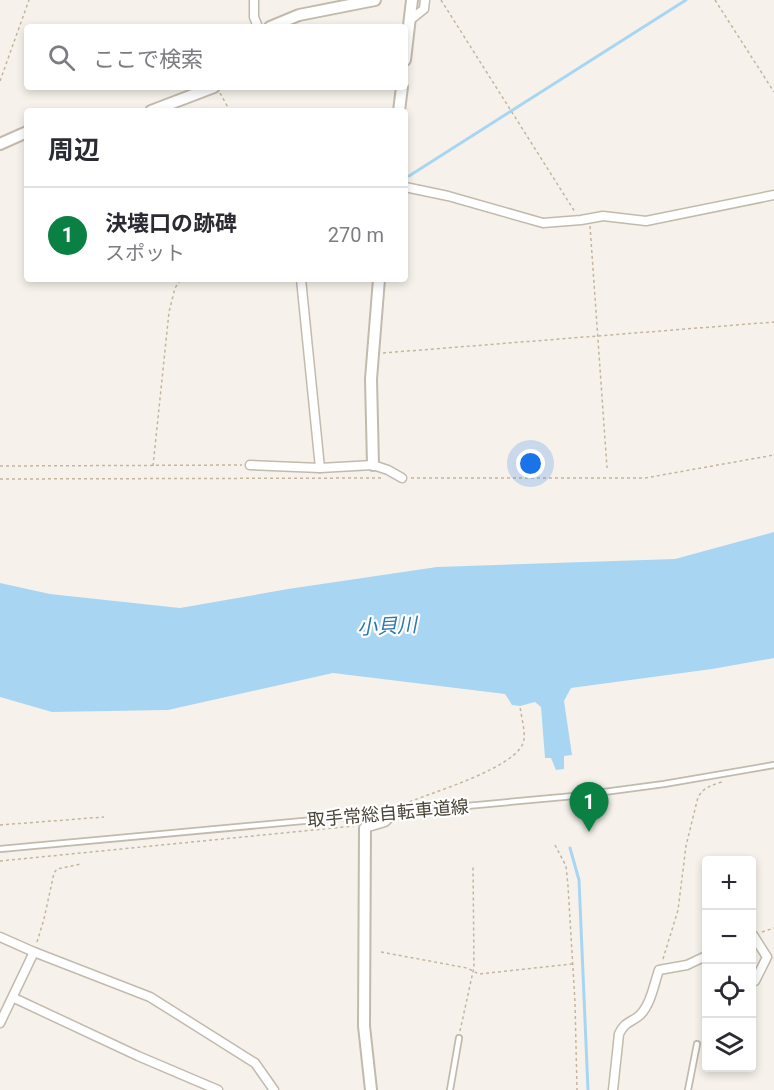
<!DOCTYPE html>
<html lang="ja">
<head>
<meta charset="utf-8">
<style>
	:root { --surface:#fff; --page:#f2f2f3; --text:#2b2b33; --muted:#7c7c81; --line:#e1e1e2; --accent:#0b8043 }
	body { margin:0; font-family:Roboto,"Noto Sans JP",sans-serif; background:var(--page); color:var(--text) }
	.controls { position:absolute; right:18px; bottom:18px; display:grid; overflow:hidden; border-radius:6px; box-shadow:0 3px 9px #0003 }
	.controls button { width:54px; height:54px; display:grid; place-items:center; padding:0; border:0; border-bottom:2px solid var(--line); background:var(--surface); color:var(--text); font:30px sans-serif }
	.you { position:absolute; left:531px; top:464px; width:21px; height:21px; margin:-15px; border:4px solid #fff; border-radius:50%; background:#1a73e8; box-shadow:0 0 0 9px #1a73e833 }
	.badge { display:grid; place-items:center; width:39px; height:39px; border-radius:50%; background:var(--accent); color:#fff; font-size:20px; font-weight:700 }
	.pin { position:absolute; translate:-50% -50px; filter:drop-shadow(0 2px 3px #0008) }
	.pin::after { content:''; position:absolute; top:32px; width:21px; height:18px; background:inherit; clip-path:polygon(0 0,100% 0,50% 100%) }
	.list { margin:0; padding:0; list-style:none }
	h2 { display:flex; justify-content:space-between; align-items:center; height:78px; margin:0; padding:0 24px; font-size:26px }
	h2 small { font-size:20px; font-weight:400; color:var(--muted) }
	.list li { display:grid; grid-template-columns:39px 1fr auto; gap:18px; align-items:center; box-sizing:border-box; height:96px; padding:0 24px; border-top:2px solid var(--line) }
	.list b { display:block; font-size:22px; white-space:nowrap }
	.list p { margin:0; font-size:20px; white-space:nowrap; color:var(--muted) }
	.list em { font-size:20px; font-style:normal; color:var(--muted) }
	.icon { flex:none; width:33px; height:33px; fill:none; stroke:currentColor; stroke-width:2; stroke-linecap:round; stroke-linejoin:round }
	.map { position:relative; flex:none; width:774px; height:1090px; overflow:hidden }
	.search { position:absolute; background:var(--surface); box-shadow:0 3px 9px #0003; left:24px; top:24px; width:384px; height:66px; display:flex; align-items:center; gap:15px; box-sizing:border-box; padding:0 21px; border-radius:6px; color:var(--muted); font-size:22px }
	.panel { position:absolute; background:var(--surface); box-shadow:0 3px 9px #0003; left:24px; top:108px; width:384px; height:174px; border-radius:6px }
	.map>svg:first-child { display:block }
</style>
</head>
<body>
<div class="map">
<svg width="774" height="1090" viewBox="0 0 774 1090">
	<rect width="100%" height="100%" fill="#f6f2eb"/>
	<polygon fill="#a8d6f2" points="774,532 774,658 712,669 571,688 564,701 572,755 564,756 564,769 556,770 551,758 545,758 541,707 535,702 520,706 512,705 505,694 333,673 168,710 52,712 0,697 0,583 50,594 180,608 288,589 437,567 675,559"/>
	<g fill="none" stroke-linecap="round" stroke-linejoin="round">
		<g stroke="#a8d6f2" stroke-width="3">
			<polyline points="409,176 686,0"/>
			<polyline points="570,848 579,880 588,1090"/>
		</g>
		<g stroke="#c2baad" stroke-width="8">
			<g id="service">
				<polyline points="0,849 574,796 664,784 774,765"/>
				<polyline points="450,1090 459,1038"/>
				<polyline points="688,1090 697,1044"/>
			</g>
		</g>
		<g stroke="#c2baad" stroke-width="11">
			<g id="minor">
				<polyline points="254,0 254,17 258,27"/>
				<polyline points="409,21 424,9 425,0"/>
				<polyline points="405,187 448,196 543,223 581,220 603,216 646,221 774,195"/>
				<polyline points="301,279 320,468"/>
				<polyline points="250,465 320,468 373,465 388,470 402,478"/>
				<polyline points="365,828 385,822 394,813"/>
				<polyline points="752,936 753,935 767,957 755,981"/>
				<polyline points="0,937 34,952 150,997 255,1063 274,1090"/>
				<polyline points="14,998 138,1056 218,1090"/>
				<polyline points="0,1023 34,952"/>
				<path d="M 613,1090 L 619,1034 C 625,1021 631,1023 640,1015 C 651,1004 654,984 659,970 L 687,965 L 706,956"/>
			</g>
		</g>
		<g stroke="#c2baad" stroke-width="14">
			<g id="tertiary">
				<polyline points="270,27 299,15 375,0"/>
				<polyline points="405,60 412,0"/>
				<polyline points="151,111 214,87"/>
				<polyline points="399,111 402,87"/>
				<polyline points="0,144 27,132"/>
				<polyline points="373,465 371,379 379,279"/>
				<polyline points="365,828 364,1026 371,1090"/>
			</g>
		</g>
		<g stroke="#c4b59e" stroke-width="1.5" stroke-dasharray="3 3" stroke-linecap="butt">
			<polyline points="441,0 575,212"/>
			<polyline points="715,0 774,92"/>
			<polyline points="0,81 29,0"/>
			<polyline points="220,93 230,111"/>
			<polyline points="590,226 607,468"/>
			<polyline points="383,353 774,322"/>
			<polyline points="0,466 242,465"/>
			<polyline points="153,466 169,312 175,288 181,279"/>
			<polyline points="411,478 645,478 774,455"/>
			<polyline points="0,479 382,478"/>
			<path d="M 404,804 C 429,793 522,767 524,739 C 525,729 521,716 520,706"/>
			<polyline points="0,825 104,817"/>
			<polyline points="555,845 566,866 568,886 575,1002 577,1090"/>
			<polyline points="0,861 354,826"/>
			<polyline points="762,932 774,928"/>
			<polyline points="37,942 44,919 54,873 57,869 81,864"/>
			<polyline points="381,952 467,968 479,974 572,964"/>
			<path d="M 663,959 L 678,910 L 686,846 L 698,797 C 704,787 712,785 722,782"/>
			<polyline points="460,1031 474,967 473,865"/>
		</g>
		<use href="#service" stroke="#fff" stroke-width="4.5"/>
		<use href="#minor" stroke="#fff" stroke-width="8"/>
		<use href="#tertiary" stroke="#fff" stroke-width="10"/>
	</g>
	<g text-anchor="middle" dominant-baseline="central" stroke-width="4.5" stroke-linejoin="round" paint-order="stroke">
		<g font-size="18" fill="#4a4338" stroke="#fff">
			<text transform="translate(388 813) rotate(-5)">取手常総自転車道線</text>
		</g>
		<g font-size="20" font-style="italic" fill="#2b78a9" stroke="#fff">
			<text transform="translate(387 626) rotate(-3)">小貝川</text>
		</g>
	</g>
</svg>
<div class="controls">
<button>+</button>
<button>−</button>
<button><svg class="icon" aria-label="locate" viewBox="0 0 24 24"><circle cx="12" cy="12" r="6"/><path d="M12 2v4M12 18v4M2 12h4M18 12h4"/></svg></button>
<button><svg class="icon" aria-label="layers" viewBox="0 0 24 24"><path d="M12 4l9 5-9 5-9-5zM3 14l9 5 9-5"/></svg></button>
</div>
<div class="you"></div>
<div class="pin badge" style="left:589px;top:832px">1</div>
<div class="search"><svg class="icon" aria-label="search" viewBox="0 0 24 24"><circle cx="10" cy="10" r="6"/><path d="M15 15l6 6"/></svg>ここで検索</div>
<section class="panel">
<h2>周辺<small></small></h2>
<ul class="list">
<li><span class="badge">1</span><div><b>決壊口の跡碑</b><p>スポット</p></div><em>270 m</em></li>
</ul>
</section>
</div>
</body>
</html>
